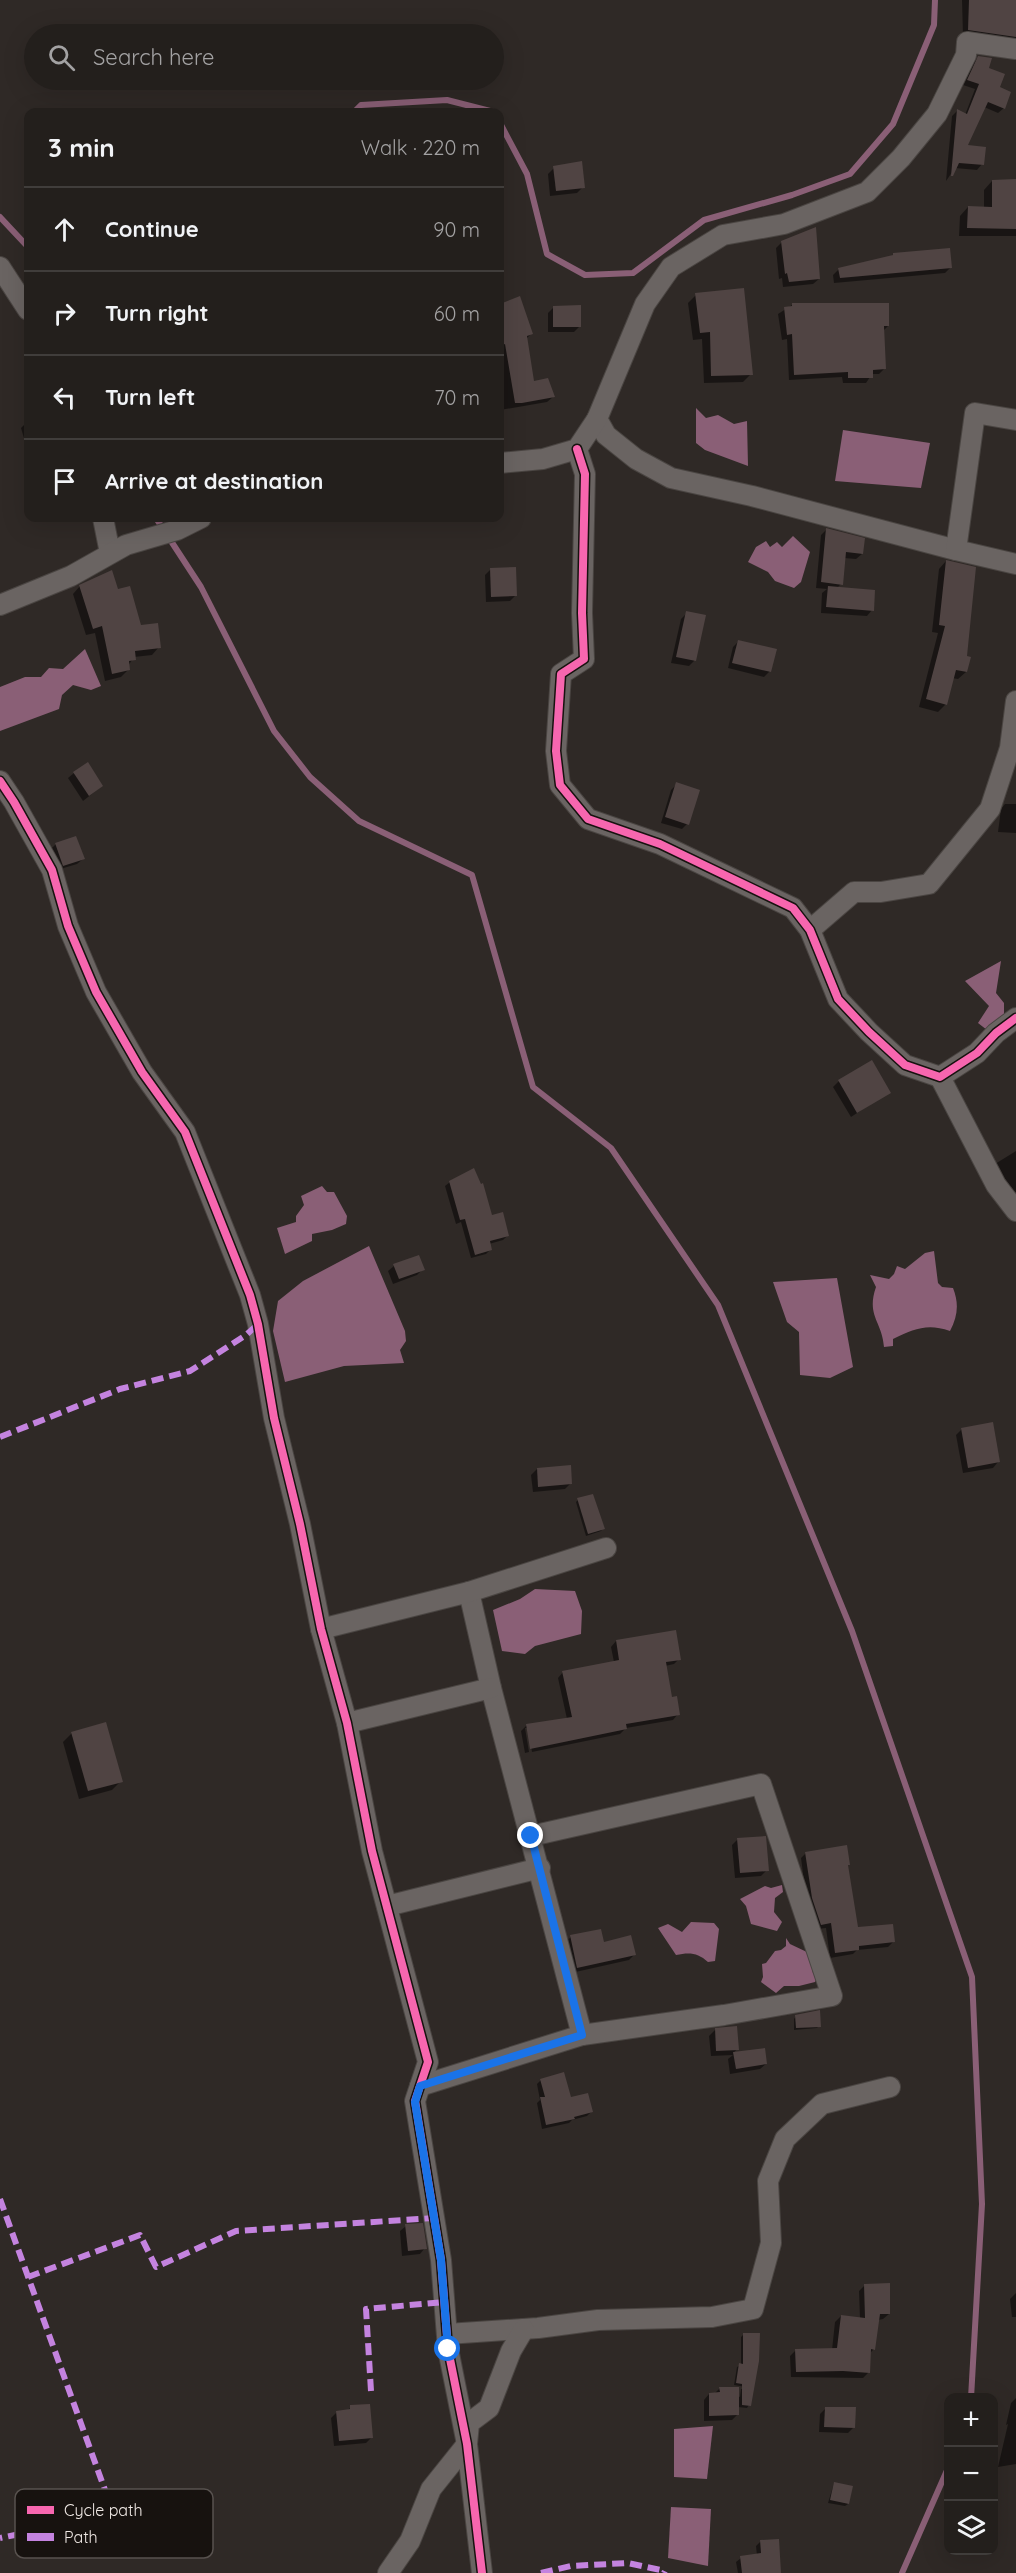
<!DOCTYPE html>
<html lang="en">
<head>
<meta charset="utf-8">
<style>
	:root { --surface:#231f1c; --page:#2b2725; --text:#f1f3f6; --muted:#a3a2a3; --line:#403d3b }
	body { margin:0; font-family:Quicksand,sans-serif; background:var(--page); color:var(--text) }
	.controls { position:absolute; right:18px; bottom:18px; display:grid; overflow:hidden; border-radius:12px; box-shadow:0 6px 24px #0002 }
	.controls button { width:54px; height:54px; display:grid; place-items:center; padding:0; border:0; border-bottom:2px solid var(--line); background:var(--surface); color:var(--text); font:30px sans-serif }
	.stop { position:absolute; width:18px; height:18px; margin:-14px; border:4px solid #1a73e8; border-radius:50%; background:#fff }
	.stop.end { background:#1a73e8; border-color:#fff; box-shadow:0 2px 6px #0008 }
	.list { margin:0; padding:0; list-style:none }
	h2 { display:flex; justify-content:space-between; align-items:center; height:78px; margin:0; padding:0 24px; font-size:26px }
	h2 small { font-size:20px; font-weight:400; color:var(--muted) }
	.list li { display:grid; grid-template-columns:39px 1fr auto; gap:18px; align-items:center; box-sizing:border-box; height:84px; padding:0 24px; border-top:2px solid var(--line) }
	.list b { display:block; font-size:22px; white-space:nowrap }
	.list em { font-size:20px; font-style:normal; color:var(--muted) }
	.icon { flex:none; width:33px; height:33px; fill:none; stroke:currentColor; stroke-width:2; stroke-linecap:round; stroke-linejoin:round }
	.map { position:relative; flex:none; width:1016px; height:2573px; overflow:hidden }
	.search { position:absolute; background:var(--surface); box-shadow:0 6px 24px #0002; left:24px; top:24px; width:480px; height:66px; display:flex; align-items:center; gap:15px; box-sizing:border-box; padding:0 21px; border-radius:33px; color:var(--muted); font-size:22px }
	.panel { position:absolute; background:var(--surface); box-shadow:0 6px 24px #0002; left:24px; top:108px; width:480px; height:414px; border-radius:12px }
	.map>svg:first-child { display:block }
</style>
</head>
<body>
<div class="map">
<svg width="1016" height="2573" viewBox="0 0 1016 2573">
	<rect width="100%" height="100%" fill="#2f2926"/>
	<g fill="#8a5f76">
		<polygon points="696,408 706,418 718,415 734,424 747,421 748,466 705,450 696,443"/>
		<polygon points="843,430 930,443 921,488 835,481"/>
		<polygon points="793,536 810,552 801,582 794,588 775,581 768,572 748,562 756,547 766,541 770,547 777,542 782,547"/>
		<polygon points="85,649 101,686 91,690 73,685 62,695 59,709 0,731 0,687 25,677 41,677 49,668 63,669"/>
		<polygon points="1001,961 996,993 1004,1003 1004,1016 987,1030 978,1023 989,1006 965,981"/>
		<polygon points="322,1186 327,1192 334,1192 347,1216 346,1224 332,1230 312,1234 312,1241 285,1254 277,1228 296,1222 296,1216 304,1205 301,1196"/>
		<polygon points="369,1246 405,1331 406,1341 400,1350 404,1363 344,1366 285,1382 273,1331 278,1301 303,1281"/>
		<path d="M 934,1251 L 938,1283 L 942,1287 L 953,1288 C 959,1303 958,1316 950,1331 C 927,1323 914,1329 893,1339 L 893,1346 L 884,1347 C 882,1321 866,1316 876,1287 L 870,1275 L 889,1279 L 894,1274 L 897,1266 L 905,1269 L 925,1253 Z"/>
		<polygon points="837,1278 853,1367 830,1378 800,1375 799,1332 787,1322 773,1282"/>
		<polygon points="535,1589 575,1591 582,1611 581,1634 535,1646 525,1654 502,1651 493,1610 520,1599"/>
		<polygon points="782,1885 783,1892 775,1898 774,1912 782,1922 777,1931 751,1924 746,1906 740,1899 765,1886 771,1888"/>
		<path d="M 691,1922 L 714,1923 L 719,1929 L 715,1961 L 708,1962 C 698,1953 690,1952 676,1955 L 658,1928 L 668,1924 L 682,1932 Z"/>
		<polygon points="786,1938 790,1944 809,1953 813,1973 817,1977 815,1982 799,1986 784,1986 776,1993 761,1982 763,1977 762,1964 766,1963 775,1951 781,1950 786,1946"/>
		<polygon points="713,2426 707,2479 674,2477 674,2429"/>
		<polygon points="671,2507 711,2509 708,2566 668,2558"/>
	</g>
	<g fill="#0007">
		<polygon points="962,0 1016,0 1016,38 1012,43 963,36"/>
		<polygon points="979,57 998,88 1004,108 998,113 984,107 965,146 982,164 977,170 955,168 946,181 952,116 957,111 965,115 975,89 963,85 973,63"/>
		<polygon points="554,168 583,187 577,193 550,196 548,174"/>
		<polygon points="992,181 1016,181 1016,236 959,236 960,216 968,207 984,208 984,190"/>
		<polygon points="782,242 819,279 813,284 783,287 782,278 779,279 776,248"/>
		<polygon points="894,254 951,267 945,273 834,283 833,275 839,269 890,257"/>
		<polygon points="696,295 751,374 743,382 704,383 702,339 693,340 688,303"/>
		<polygon points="519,298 531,334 526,339 533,382 553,397 547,402 500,410 500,305"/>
		<polygon points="792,305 888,326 883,331 885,368 879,374 872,374 866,383 843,383 842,377 789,380 787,339 782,340 778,314"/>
		<polygon points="554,307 580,326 574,332 548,332 548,313"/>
		<polygon points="28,421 28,452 21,428"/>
		<polygon points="826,530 862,554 856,559 844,558 841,584 837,588 872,610 867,616 821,613 822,593 827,589 816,588 821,535"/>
		<polygon points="946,561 965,658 966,672 958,679 952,678 946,704 938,712 919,707 938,633 932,632 939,569"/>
		<polygon points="491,569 516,595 510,601 486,602 485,575"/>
		<polygon points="80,586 117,590 139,626 159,647 152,655 134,657 128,666 129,669 121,677 105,681 95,633 86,635 73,594"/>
		<polygon points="687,613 694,661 689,666 671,663 681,619"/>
		<polygon points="738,642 770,671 764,677 728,668 733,647"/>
		<polygon points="74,773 102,786 83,801 68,778"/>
		<polygon points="677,784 687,824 682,829 661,823 671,790"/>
		<polygon points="1005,804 1016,804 1016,833 998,832 1001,809"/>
		<polygon points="56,844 83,859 77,864 57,870 50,850"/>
		<polygon points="839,1081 889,1092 851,1117 833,1087"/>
		<polygon points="1016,1151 1016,1192 1010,1195 995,1164"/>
		<polygon points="450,1182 491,1217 508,1235 503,1240 489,1244 490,1250 486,1254 471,1258 461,1222 456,1224 445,1186"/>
		<polygon points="394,1266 423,1269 417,1275 393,1284 388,1271"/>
		<polygon points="962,1429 998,1462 993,1468 963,1473 956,1435"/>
		<polygon points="537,1469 571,1483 565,1489 533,1492 531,1475"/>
		<polygon points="578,1500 603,1528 601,1531 586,1536 576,1502"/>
		<polygon points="616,1641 679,1659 674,1664 665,1666 671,1699 678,1714 673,1720 626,1728 620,1734 532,1752 528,1728 525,1728 529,1752 525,1753 521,1731 526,1726 567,1719 558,1678 563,1672 614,1662 611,1647"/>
		<polygon points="72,1733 121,1781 112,1790 79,1799 63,1742"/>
		<polygon points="738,1839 767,1870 761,1876 735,1878 732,1845"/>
		<polygon points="806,1853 846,1866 857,1929 893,1942 888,1947 857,1950 853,1954 830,1958 826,1928 816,1929 807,1904 801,1858"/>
		<polygon points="571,1937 603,1944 635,1954 629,1960 571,1973 565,1942"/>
		<polygon points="796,2016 819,2026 817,2028 794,2030 794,2019"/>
		<polygon points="715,2030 737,2049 733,2054 764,2049 766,2064 760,2069 730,2074 728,2059 733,2055 711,2056 709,2036"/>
		<polygon points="541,2080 569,2099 591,2112 587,2116 572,2120 569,2123 542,2129 537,2103 540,2100 537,2084"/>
		<polygon points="406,2226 425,2248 420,2254 402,2256 400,2231"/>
		<polygon points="865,2285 889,2314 883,2319 878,2320 874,2349 869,2354 868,2373 863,2378 791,2377 790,2356 796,2350 832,2350 835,2322 841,2316 860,2319 859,2291"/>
		<polygon points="1016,2293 1016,2317 1012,2317 1010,2299"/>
		<polygon points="744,2334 749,2405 747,2408 738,2407 738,2414 732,2420 704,2421 704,2400 709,2394 714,2394 720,2388 740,2397 741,2389 746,2389 746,2387 734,2385 737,2367 741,2365 741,2337"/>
		<polygon points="1016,2398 1016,2464 998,2467 1008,2424 1006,2425 1011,2403"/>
		<polygon points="351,2407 371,2438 366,2443 334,2446 331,2418 337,2412 347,2411"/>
		<polygon points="826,2408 854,2427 848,2433 819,2432 820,2414"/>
		<polygon points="834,2483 848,2504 845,2506 828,2503"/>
		<polygon points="761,2541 780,2573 738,2573 736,2562 741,2558 757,2556 756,2546"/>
	</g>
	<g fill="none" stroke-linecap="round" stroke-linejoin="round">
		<g stroke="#8a5f76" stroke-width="6">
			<polyline points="354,112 361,105 447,100 494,112"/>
			<polyline points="500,123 527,174 547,254 585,275 633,273 704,220 792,195 850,174 893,124 934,25 935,0"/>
			<polyline points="0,217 28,247"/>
			<polyline points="156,518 201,587 274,731 310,777 359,821 472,875 533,1087 611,1148 718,1305 852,1631 972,1977 982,2204 971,2398"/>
			<polyline points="902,2573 948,2468"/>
		</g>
	</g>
	<g fill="#504443">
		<polygon points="969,0 1016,0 1016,37 968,30"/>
		<polygon points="978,56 992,58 989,68 1005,74 1000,87 1011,92 1005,109 988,102 968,145 986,147 984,165 959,163 953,176 951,176 957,109 967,114 979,84 967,80"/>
		<polygon points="582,161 585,188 556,191 553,166"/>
		<polygon points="1016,179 1016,229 967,228 968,206 992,207 992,180"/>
		<polygon points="816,227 820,279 789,282 787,273 785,274 781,241"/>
		<polygon points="950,248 952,268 840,278 838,268 893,255 893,253"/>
		<polygon points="744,288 753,375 711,376 710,332 700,333 695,293"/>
		<polygon points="520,296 533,334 527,336 534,381 548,378 555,397 522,403 515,403 505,344 500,346 500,304"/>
		<polygon points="792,303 889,303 889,326 884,326 886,369 873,370 873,378 848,378 848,372 794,375 792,334 787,335 784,307 792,306"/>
		<polygon points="581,305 581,327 553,327 553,306"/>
		<polygon points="826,528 865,538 863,554 846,552 843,585 821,582"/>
		<polygon points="946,560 976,567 967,656 971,657 967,672 956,670 947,705 926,699 945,626 939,625"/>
		<polygon points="516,567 517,596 491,597 490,568"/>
		<polygon points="112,570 118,589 130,586 141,625 158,623 161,648 135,651 136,660 129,661 130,670 112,674 102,626 93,629 79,585"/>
		<polygon points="828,586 875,590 874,611 826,607"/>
		<polygon points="686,611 706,615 696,661 676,657"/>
		<polygon points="738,640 777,649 771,672 732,663"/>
		<polygon points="88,762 103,786 89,796 73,772"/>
		<polygon points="676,782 700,790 689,825 665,817"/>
		<polygon points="76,836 85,859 63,866 55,843"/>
		<polygon points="872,1060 891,1093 857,1113 838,1080"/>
		<polygon points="474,1168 481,1184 483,1183 492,1215 503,1212 509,1236 490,1241 492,1250 475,1255 465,1219 460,1220 449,1181"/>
		<polygon points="419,1255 425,1270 399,1279 393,1264"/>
		<polygon points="993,1422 1000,1462 968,1468 961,1428"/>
		<polygon points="571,1465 572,1484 538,1487 537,1468"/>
		<polygon points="593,1494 605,1529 588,1534 577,1498"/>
		<polygon points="676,1630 681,1660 666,1662 672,1697 677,1696 680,1715 626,1724 627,1729 530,1749 526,1724 572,1717 562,1671 619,1660 616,1640"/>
		<polygon points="106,1722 123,1782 88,1791 71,1732"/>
		<polygon points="766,1836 769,1871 740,1873 737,1838"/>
		<polygon points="847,1845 850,1865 848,1865 858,1927 893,1924 895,1942 859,1946 859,1950 835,1953 831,1923 821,1925 812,1898 805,1852"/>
		<polygon points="601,1929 604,1942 631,1935 636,1955 577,1968 570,1935"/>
		<polygon points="820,2010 821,2027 796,2028 795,2015"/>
		<polygon points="737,2026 739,2050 716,2051 715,2028"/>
		<polygon points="765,2048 767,2064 736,2069 733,2052"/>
		<polygon points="564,2072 571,2097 588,2093 593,2112 574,2117 575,2119 546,2125 540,2097 545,2097 540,2079"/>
		<polygon points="423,2223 427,2249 408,2251 405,2224"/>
		<polygon points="890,2283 890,2314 880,2314 875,2350 871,2349 870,2373 843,2371 796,2372 795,2349 837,2348 841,2315 865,2318 864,2284"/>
		<polygon points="743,2333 760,2333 759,2361 751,2406 742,2405 742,2384 736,2383 739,2363 743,2364"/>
		<polygon points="719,2387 739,2387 739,2415 709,2416 709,2393 720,2392"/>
		<polygon points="370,2404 373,2438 339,2441 336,2411 350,2409 350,2405"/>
		<polygon points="825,2407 856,2407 855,2428 824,2427"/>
		<polygon points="834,2482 853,2486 849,2504 830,2500"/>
		<polygon points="779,2539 781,2573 742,2573 740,2556 761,2553 760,2540"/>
	</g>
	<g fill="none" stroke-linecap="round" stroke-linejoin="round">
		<g stroke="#4a4542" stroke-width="22">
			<g id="minor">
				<polyline points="0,267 28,310"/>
				<polyline points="597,419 606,435 636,459 671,478 752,496 956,550"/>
				<polyline points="1016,420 975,413 956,550 1016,564"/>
				<polyline points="577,449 585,474 582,613 584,659 561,674 556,751 560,785 588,819 660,844 793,908 810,930 838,999 869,1032 905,1065 940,1077 977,1053 996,1033 1016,1018"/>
				<polyline points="500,463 543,459 577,449 597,419 645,304 671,267 723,235 784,224 867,192 901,158 937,114 966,55 967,42 1016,49"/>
				<polyline points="103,518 110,553"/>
				<polyline points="0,605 71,576 126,545 177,530 201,518"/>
				<polyline points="0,781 14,802 52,870 68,926 96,992 142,1072 185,1132 250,1295 258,1324 274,1418 300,1524 321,1629 347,1723 372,1851 428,2062 415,2101 441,2260 448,2349 467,2444 482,2573"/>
				<polyline points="810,930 854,892 881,892 929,884 990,809 1010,748 1016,701"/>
				<polyline points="940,1077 996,1185 1016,1211"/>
				<polyline points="469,1592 491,1688 582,2035"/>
				<polyline points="321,1629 469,1592 606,1548"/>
				<polyline points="347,1723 491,1688"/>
				<polyline points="387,1906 540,1868"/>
				<polyline points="420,2086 582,2035 724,2015 832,1996 761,1784 531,1836"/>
				<polyline points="447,2334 538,2328 598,2320 712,2317 753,2309 771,2243 768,2181 785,2139 822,2104 890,2087"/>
				<polyline points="388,2573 410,2541 431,2489 467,2444 469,2423 489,2408 511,2351 524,2329"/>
			</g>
		</g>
		<use href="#minor" stroke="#6a6462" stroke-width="20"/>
		<g stroke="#c483df" stroke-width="6" stroke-dasharray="12 6" stroke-linecap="butt">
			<polyline points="0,1437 120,1389 190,1371 246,1335 258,1324"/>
			<polyline points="0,2199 114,2515 0,2538"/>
			<polyline points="28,2277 140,2235 156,2267 236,2231 434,2218"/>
			<polyline points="371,2391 366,2309 444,2302"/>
			<polyline points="541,2573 571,2566 628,2563 665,2571 664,2573"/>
		</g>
		<g stroke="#17120f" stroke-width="11">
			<g id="cycleway">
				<polyline points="577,449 585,474 582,613 584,659 561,674 556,751 560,785 588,819 660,844 793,908 810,930 838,999 869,1032 905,1065 940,1077 977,1053 996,1033 1016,1018"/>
				<polyline points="0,781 14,802 52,870 68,926 96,992 142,1072 185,1132 250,1295 258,1324 274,1418 300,1524 321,1629 347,1723 372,1851 428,2062 415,2101 441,2260 448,2349 467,2444 482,2573"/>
			</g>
		</g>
		<use href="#cycleway" stroke="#f766af" stroke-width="8"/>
	</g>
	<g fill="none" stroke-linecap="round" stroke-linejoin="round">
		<polyline stroke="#1a73e8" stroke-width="8" points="448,2349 441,2260 415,2102 420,2086 582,2035 531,1836"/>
	</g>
	<rect x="15" y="2489" width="198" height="69" rx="9" fill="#17120f" stroke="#58524f" stroke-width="1.5"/>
	<rect x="27" y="2506" width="27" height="8" fill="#f766af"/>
	<rect x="27" y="2533" width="27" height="8" fill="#c483df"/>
	<g font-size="16" fill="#efe8e4">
		<text x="64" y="2516">Cycle path</text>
		<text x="64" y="2543">Path</text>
	</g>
</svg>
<div class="controls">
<button>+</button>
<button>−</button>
<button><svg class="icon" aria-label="layers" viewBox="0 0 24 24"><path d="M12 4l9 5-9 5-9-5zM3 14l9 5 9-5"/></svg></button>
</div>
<div class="stop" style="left:448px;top:2349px"></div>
<div class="stop end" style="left:531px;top:1836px"></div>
<div class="search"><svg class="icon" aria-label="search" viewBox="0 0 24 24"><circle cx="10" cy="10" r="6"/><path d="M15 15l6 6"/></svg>Search here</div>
<section class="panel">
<h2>3 min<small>Walk · 220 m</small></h2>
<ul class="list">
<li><svg class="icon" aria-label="ahead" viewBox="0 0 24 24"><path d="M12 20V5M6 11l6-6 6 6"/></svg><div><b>Continue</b></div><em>90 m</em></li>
<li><svg class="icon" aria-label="right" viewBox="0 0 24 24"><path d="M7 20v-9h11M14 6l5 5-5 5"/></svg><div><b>Turn right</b></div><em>60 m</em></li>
<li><svg class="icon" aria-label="left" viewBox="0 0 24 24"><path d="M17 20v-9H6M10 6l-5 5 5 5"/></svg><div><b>Turn left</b></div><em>70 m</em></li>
<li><svg class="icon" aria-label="arrive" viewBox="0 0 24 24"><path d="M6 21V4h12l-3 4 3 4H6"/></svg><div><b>Arrive at destination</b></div></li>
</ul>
</section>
</div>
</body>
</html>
